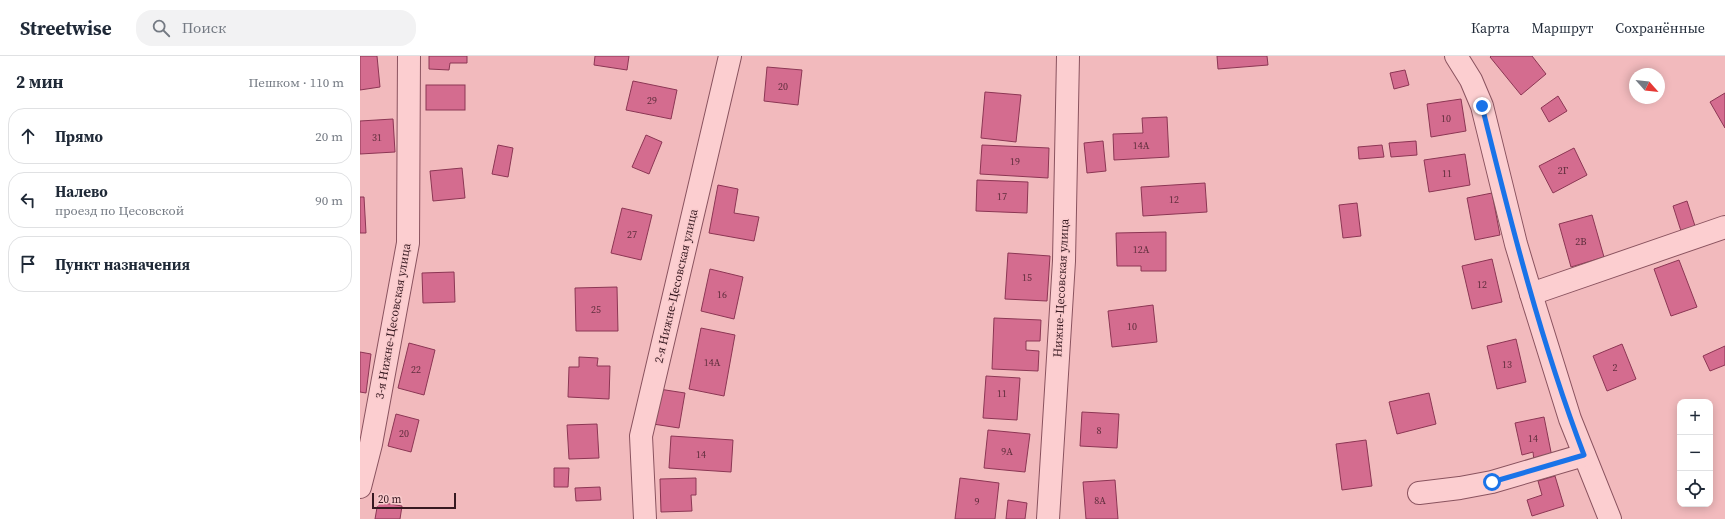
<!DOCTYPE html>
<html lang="ru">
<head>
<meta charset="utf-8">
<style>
	:root { --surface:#fff; --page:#f2f2f3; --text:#1f2937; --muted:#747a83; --line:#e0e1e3 }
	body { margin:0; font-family:"Source Serif 4",serif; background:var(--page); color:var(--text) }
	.controls { position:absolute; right:12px; bottom:12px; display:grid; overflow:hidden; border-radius:8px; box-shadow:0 2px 10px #0003 }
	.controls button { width:36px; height:36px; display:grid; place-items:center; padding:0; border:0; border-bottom:1px solid var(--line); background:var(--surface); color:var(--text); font:20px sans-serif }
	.compass { position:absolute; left:1269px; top:12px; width:36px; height:36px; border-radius:50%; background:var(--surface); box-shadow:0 2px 10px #0003; rotate:117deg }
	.scale { position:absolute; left:12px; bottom:10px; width:84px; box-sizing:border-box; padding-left:4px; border:2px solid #371921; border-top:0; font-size:11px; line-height:14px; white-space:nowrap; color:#371921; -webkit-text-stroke:3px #f9cacc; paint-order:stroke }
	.stop { position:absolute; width:12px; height:12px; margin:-9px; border:3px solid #1a73e8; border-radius:50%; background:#fff }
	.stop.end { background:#1a73e8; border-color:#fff; box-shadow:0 1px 4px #0008 }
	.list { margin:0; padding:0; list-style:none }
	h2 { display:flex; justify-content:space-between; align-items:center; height:52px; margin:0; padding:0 16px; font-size:17px }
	h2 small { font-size:13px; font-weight:400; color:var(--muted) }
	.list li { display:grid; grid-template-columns:26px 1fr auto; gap:12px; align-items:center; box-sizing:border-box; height:56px; margin:0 8px 8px; padding:0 8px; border:1px solid var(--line); border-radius:16px }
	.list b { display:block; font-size:15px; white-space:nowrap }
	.list p { margin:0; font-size:13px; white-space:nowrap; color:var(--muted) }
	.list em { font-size:13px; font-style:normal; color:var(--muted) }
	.icon { flex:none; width:22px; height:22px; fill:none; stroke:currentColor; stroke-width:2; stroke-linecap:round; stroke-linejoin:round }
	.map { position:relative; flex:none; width:1365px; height:463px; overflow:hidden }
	header { display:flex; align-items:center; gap:24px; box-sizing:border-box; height:56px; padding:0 20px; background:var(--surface); border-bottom:1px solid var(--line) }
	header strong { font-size:19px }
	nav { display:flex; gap:22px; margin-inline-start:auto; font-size:14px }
	.search { width:280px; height:36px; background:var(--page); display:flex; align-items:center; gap:10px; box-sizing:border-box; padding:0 14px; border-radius:16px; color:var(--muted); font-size:15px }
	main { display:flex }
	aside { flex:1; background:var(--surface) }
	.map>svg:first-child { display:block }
</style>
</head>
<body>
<header>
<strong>Streetwise</strong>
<div class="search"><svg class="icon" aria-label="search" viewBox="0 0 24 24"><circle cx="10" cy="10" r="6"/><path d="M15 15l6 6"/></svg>Поиск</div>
<nav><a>Карта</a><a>Маршрут</a><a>Сохранённые</a></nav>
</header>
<main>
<aside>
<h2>2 мин<small>Пешком · 110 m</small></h2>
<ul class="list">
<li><svg class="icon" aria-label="ahead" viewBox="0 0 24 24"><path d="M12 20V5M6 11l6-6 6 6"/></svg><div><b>Прямо</b></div><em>20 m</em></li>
<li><svg class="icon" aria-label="left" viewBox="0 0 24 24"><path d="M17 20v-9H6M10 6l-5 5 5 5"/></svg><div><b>Налево</b><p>проезд по Цесовской</p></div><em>90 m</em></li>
<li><svg class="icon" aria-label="arrive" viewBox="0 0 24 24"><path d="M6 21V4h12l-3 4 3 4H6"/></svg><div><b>Пункт назначения</b></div></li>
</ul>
</aside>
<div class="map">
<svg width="1365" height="463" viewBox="0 0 1365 463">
	<rect width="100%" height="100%" fill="#f2babd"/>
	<g fill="#d46c8f" stroke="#8c3654">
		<polygon points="0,0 17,0 20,31 0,34"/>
		<polygon points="69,0 107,0 107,7 90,7 89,14 69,13"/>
		<polygon points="235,0 269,0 267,14 234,9"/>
		<polygon points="857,0 907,0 908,9 858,13"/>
		<polygon points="1131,0 1172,0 1186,18 1161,39 1130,1"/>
		<polygon points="407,11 442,14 438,49 404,45"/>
		<polygon points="1045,14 1049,29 1034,33 1030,17"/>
		<polygon points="273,25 317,34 311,63 266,54"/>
		<rect x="66" y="29" width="39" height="25"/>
		<polygon points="625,36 661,39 656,86 621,82"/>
		<polygon points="1365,37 1365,72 1350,46"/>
		<polygon points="1198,40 1207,55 1189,66 1181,52"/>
		<polygon points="1101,43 1106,75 1071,81 1067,48"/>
		<polygon points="807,61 809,101 754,104 753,78 783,77 782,62"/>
		<polygon points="33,63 35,96 0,98 0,65"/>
		<polygon points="286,79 302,86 289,118 272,111"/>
		<polygon points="743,85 746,115 727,117 724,87"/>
		<polygon points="1056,85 1057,99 1031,101 1029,87"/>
		<polygon points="138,89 153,92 148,121 132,118"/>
		<polygon points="622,89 689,92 688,122 620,118"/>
		<polygon points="1022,89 1024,101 999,103 998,91"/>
		<polygon points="1214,92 1227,119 1193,137 1179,110"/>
		<polygon points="1105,98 1110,129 1069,136 1064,104"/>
		<polygon points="102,112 105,142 73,145 70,115"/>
		<polygon points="617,124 668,126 667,157 616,155"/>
		<polygon points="845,127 847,156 783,160 781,131"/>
		<polygon points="358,129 378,133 374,157 399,161 394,185 349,177"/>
		<polygon points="1132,137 1140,179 1115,184 1107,142"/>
		<polygon points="0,141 4,141 6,177 0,177"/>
		<polygon points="1327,145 1335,170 1321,175 1313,150"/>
		<polygon points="997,147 1001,180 983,182 979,149"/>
		<polygon points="262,152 292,159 281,204 251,197"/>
		<polygon points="1232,159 1244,201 1211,211 1199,168"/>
		<polygon points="806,176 806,215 781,215 781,210 757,210 756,177"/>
		<polygon points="648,197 690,200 687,245 645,243"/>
		<polygon points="1132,203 1142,246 1112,253 1102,210"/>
		<polygon points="1319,204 1337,251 1311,260 1294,213"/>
		<polygon points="350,213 383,221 374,263 341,255"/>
		<polygon points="94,216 95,246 63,247 62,217"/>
		<polygon points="257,231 258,275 216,275 215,232"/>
		<polygon points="793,249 797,286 752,291 748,255"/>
		<polygon points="634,262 681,264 680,285 666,285 666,294 679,295 678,315 632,313"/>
		<polygon points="341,272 375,279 364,340 329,333"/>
		<polygon points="1156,283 1166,326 1137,333 1127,290"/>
		<polygon points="49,287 75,294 64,339 38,332"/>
		<polygon points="1262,288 1276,323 1247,335 1233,300"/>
		<polygon points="1365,290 1365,309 1350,315 1343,300"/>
		<polygon points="0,296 11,298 6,337 0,336"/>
		<polygon points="219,301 238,302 237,310 250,310 249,343 208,341 209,311 219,311"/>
		<polygon points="626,320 660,322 657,364 623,362"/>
		<polygon points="299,333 325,337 319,372 293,368"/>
		<polygon points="1069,337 1076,368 1037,378 1029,346"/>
		<polygon points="722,356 759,358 757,392 720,390"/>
		<polygon points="36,358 59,364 51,396 28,390"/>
		<polygon points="1184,361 1192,401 1174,405 1173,396 1162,399 1155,367"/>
		<polygon points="237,368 239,402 209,403 207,369"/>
		<polygon points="628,374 670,378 665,416 624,412"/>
		<polygon points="311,380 373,384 371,416 309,412"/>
		<polygon points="1006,384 1012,430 982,434 976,388"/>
		<polygon points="194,412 209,412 208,431 194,431"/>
		<polygon points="1195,420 1204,450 1172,460 1167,444 1182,439 1178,425"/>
		<polygon points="336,422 336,439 331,439 332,455 301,456 300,423"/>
		<polygon points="600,422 639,427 635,463 595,463"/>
		<polygon points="755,424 758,463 726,463 723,426"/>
		<polygon points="240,431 241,444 216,445 215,432"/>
		<polygon points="648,444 667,447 665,463 646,463"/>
		<polygon points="18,446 42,450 40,463 15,463"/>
	</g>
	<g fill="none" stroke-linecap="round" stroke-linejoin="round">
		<g stroke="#8a535f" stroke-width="24">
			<g id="minor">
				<polyline points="1096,0 1111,24 1122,50 1156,188 1171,238 1210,363 1250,463"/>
				<polyline points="1171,238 1365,171"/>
				<polyline points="0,431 11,388 48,187 49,0"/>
				<polyline points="1059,437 1100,432 1132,426 1224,399"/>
				<polyline points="285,463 281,380 370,0"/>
				<polyline points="688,463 704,205 708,0"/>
			</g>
		</g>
		<use href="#minor" stroke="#fcced0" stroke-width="22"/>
	</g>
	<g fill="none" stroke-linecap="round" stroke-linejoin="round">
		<path stroke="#1a73e8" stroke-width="5" d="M 1122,50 C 1151,168 1181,286 1224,399 L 1132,426"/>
	</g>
	<g text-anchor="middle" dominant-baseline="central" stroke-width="3" stroke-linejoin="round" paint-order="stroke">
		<g font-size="10" fill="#5e2e3c">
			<text x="423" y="30">20</text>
			<text x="292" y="44">29</text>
			<text x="1086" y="62">10</text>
			<text x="17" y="81">31</text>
			<text x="781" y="89">14А</text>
			<text x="655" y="105">19</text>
			<text x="1203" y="114">2Г</text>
			<text x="1087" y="117">11</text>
			<text x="642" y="140">17</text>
			<text x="814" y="143">12</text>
			<text x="272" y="178">27</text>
			<text x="1221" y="185">2В</text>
			<text x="781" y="193">12А</text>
			<text x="667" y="221">15</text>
			<text x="1122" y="228">12</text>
			<text x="362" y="238">16</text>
			<text x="236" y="253">25</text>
			<text x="772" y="270">10</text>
			<text x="352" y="306">14А</text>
			<text x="1147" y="308">13</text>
			<text x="1255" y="311">2</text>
			<text x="56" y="313">22</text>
			<text x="642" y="337">11</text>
			<text x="739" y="374">8</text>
			<text x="44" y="377">20</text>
			<text x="1173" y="382">14</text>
			<text x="647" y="395">9А</text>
			<text x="341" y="398">14</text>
			<text x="740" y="444">8А</text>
			<text x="617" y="445">9</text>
		</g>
		<g font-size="12" fill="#371921" stroke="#f9cacc">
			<text transform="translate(316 230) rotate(-77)">2-я Нижне-Цесовская улица</text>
			<text transform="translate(701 232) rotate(-87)">Нижне-Цесовская улица</text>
			<text transform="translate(33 265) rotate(-80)">3-я Нижне-Цесовская улица</text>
		</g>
	</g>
</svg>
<div class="controls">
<button>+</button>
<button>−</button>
<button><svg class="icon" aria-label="locate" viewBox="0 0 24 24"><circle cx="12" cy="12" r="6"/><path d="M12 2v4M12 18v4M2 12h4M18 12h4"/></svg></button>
</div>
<svg class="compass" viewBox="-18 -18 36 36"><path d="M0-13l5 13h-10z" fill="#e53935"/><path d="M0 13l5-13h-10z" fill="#747a83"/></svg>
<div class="scale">20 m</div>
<div class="stop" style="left:1132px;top:426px"></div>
<div class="stop end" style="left:1122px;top:50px"></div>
</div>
</main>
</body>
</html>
